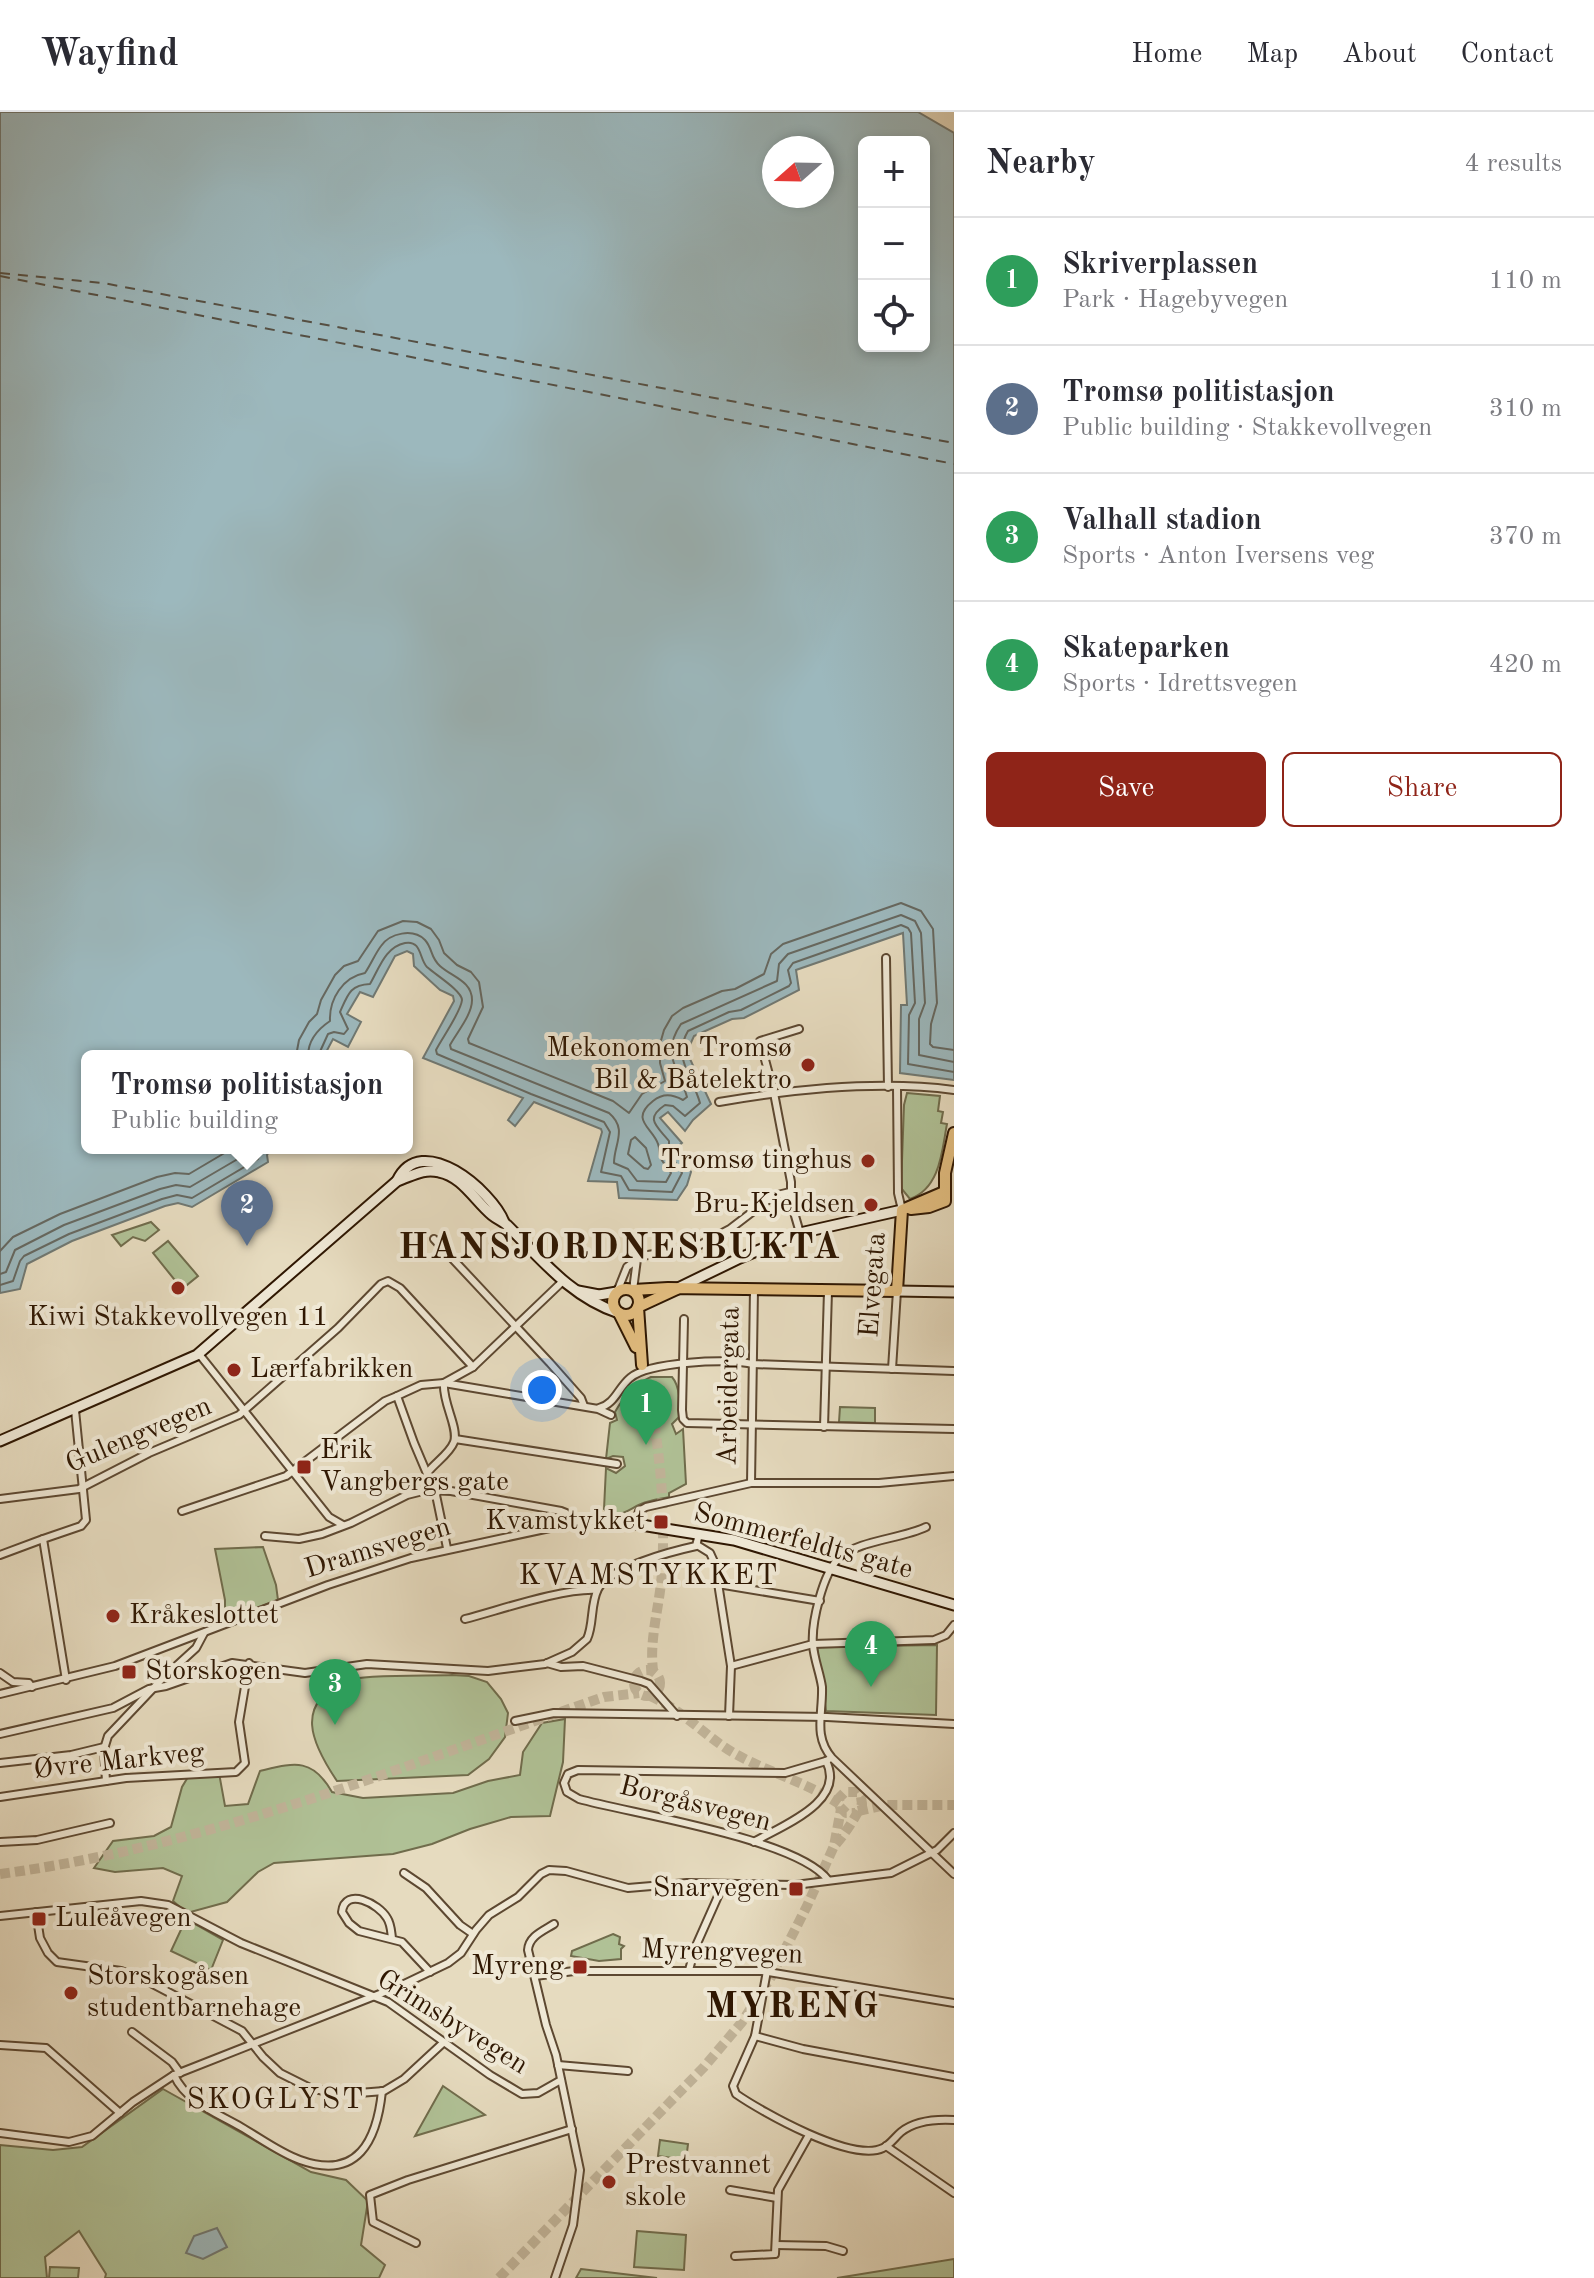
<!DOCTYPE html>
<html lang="en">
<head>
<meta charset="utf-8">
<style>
	:root { --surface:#fff; --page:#f7f7f7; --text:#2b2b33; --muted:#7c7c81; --line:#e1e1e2; --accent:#8f2418 }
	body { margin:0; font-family:"Old Standard TT",serif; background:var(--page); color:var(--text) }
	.controls { position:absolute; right:24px; top:24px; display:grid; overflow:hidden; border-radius:12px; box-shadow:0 4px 12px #0003 }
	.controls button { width:72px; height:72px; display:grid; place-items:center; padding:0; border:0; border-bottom:2px solid var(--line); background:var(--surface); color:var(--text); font:40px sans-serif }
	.compass { position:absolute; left:762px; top:24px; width:72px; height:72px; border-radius:50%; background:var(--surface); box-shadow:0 4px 12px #0003; rotate:250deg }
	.you { position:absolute; left:542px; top:1278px; width:28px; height:28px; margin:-20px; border:6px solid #fff; border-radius:50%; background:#1a73e8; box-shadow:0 0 0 12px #1a73e833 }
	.badge { display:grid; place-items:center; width:52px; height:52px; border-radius:50%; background:var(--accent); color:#fff; font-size:26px; font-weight:700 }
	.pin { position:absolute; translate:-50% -66px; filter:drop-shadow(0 2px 4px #0008) }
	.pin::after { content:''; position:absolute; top:42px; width:28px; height:24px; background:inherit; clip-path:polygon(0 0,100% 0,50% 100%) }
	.popup { position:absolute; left:81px; top:938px; width:332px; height:104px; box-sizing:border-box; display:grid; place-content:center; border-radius:12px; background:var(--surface); filter:drop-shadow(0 2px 6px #0005); font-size:26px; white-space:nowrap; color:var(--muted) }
	.popup b { font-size:30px; color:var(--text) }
	.popup::after { content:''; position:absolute; left:50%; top:100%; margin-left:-16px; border:16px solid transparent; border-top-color:var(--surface) }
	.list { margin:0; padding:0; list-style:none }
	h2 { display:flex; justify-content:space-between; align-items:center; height:104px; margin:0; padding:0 32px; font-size:34px }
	h2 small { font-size:26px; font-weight:400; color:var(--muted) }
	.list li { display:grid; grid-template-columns:52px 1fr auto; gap:24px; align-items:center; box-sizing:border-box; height:128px; padding:0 32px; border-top:2px solid var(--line) }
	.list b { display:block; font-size:30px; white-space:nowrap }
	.list p { margin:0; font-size:26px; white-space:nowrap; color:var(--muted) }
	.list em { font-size:26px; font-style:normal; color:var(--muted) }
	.actions { display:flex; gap:16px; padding:24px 32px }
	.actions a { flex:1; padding:18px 0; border:2px solid var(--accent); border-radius:12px; text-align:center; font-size:28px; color:var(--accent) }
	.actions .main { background:var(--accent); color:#fff }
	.icon { flex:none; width:44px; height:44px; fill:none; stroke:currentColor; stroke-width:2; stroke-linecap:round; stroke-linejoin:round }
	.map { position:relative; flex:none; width:954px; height:2166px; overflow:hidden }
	header { display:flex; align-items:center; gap:48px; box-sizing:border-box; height:112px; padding:0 40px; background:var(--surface); border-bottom:2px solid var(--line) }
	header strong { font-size:38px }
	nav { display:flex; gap:44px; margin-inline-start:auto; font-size:28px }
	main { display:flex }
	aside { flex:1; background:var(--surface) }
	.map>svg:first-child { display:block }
</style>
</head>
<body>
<header>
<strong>Wayfind</strong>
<nav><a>Home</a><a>Map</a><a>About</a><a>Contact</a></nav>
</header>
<main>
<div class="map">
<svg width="954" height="2166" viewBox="0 0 954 2166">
	<rect width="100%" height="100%" fill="#e6dbbf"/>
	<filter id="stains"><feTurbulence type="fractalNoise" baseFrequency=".0025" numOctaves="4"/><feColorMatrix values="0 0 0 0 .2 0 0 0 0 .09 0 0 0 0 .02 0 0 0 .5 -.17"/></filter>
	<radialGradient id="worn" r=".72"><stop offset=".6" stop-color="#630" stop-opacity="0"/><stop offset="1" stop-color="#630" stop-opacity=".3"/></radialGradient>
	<g fill="#b0c196" stroke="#706c4c" stroke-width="2">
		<path d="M 907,981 L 940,984 L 938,999 L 943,1000 L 941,1011 L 947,1012 C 942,1037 941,1076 910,1087 L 901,1076 L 904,993 Z"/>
		<polygon points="151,1110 159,1118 145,1129 133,1125 121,1134 112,1123"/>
		<polygon points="168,1129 198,1164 182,1177 153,1141"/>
		<path d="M 651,1265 L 672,1265 C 680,1274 680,1292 680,1304 L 672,1312 L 676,1322 L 683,1317 L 686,1372 L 669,1381 L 669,1385 C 660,1387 650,1388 641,1392 C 627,1398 618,1409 604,1397 L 606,1356 L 616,1361 L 625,1354 L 623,1345 L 613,1344 L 606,1347 L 610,1311 L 617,1308 L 615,1300 C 624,1284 634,1273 651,1265 Z"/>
		<polygon points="840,1295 875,1296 875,1311 839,1310"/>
		<polygon points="263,1435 276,1473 278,1488 228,1507 225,1505 225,1488 215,1437"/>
		<polygon points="937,1533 936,1603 826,1599 817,1535"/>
		<path d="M 452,1563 L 469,1564 L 487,1570 L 501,1587 L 508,1601 L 505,1625 L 489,1647 L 468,1663 L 337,1669 C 312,1632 292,1591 348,1568 C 363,1562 431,1564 452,1563 Z"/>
		<path d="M 565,1607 L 563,1650 L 550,1704 L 511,1705 L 470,1717 L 432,1732 L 393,1742 L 274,1751 L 258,1760 L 227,1790 L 187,1801 L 173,1789 L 182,1764 L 163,1756 L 115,1760 L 94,1756 L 113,1729 L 154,1724 L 171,1715 L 182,1675 L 188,1665 L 219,1661 L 225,1694 L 248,1692 L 260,1659 C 294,1651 312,1645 332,1680 L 363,1686 L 453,1681 L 488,1669 L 520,1663 L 523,1640 L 542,1611 Z"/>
		<polygon points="186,1807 223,1828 211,1858 171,1839"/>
		<polygon points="613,1822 620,1825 619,1832 624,1834 621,1837 621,1847 599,1849 571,1844 572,1839"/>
		<polygon points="443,1974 485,2003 415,2024"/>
		<polygon points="163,1977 311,2060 346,2068 368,2089 361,2133 385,2153 379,2166 105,2166 106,2162 79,2119 45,2145 47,2166 0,2166 0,2033 53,2038 82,2035"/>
		<polygon points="660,2028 688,2032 686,2048 658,2044"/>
		<polygon points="637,2119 686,2123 684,2158 634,2155"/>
		<polygon points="954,2147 954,2166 837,2166"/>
		<polygon points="50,2155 79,2156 78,2166 49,2166"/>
		<polygon points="581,2157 657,2166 576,2166"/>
	</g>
	<g fill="#9cb8bd" stroke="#707872" stroke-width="2" fill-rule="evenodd">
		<path d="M 0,0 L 918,0 L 954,21 L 954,968 L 900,961 L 901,893 L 907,893 L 903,821 L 796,858 L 799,878 L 744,906 L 732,907 L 694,924 L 689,935 L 690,947 L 711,992 L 693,1008 L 685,1019 L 668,1000 L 660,1006 L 682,1031 L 676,1036 L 691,1060 L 687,1073 L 677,1088 L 619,1086 L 617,1070 L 588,1069 L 602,1020 L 601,1017 L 534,990 L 515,1014 L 508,1008 L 523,986 L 423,946 L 454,889 L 453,884 L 440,878 L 414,854 L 413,842 L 407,839 L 395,844 L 373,885 L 360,880 L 347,902 L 361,910 L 348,935 L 333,927 L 324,944 L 87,944 L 87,1036 L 271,1036 L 267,1043 L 268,1050 L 192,1095 L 178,1091 L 165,1094 L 72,1129 L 27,1152 L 20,1177 L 0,1181 ZM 864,30 L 924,30 L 924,234 L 864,234 ZM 774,36 L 822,36 L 822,84 L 774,84 Z"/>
		<polygon points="217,2116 227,2135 203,2147 186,2141 194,2124"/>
	</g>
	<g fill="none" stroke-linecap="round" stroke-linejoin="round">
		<g stroke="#666860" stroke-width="2">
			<polyline points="296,944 299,928 309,910 317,902 321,888 335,863 344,854 358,849 378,819 403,809 417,810 431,817 439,828 444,841 457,853 471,860 479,870 483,895 468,927 469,931 613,989 629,1001 642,982 665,969 660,951 660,932 664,918 672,904 683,896 722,879 735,877 764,862 771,842 783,832 901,791 921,799 933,817 937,891 931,912 930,932 933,935 954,938"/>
			<path d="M 308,944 C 308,929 318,917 330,909 C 329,887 343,865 365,861 C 371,852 375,842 381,834 C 390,821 413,816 425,828 C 433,837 430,845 440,854 C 452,865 472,869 472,888 C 472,903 457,920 450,933 L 451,937 L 609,1001 C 628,1017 614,1032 614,1051 L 628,1057 L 637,1069 L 666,1070 L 671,1061 C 668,1056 663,1051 660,1045 C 659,1041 660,1036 658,1032 C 653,1016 629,1008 653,989 C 663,981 672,982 683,988 L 687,985 C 679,956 660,943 681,912 L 777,869 L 779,852 L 788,842 L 901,803 L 915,809 L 921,821 L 925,891 L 919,907 L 919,943 L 954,950"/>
			<path d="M 318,944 L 328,922 L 334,920 L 344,922 L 348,917 L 340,900 C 348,882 350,873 370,872 C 379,857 385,835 405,831 C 422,828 419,847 427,855 C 436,863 462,879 462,888 C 461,900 442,926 436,938 L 437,942 L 531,982 L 604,1010 L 610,1020 L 601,1060 L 621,1064 L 629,1078 L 672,1080 L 682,1061 L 669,1040 L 669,1029 C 657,1014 644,1007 665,993 L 673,994 L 685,1004 L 700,991 C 693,965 672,946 688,919 L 729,900 L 741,898 L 789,874 L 791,871 L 788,858 L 793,851 L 901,813 L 908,816 L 911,821 L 915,891 L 909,903 L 908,952 L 954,960"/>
			<polygon points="635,1025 646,1036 651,1053 648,1057 644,1056 628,1042 631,1028"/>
			<polyline points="0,1139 13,1125 60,1102 157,1065 175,1061 189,1062 233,1036"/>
			<polyline points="0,1162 6,1160 15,1138 64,1113 160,1077 176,1073 190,1075 248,1041 251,1036"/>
			<polyline points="0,1173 13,1169 20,1149 24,1144 69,1122 162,1087 177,1083 192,1086 258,1047 262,1036"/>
		</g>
		<g stroke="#554f43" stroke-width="2" stroke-dasharray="10 8" stroke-linecap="butt">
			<polyline points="0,161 103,171 954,331"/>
			<polyline points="0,164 954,352"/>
		</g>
		<g stroke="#c1b499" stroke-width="10" stroke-dasharray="10 5" stroke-linecap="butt">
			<path d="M 642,1253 C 659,1321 666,1390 662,1460 C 660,1493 649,1526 653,1558"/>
			<circle cx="647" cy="1571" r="13"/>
			<path d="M 650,1584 C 681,1597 704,1623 732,1640 C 766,1660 807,1670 839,1692"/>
			<polyline points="858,1699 885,1693 954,1693"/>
			<path d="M 836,1732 C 847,1719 855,1706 862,1692 L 861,1685 L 857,1680 L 845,1680 L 839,1686 L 840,1695 L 846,1701 L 855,1701"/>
			<path d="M 0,1762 C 210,1734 404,1653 604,1585 L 639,1581"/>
			<polyline points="499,2166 704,1955 742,1910 771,1865 807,1794 834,1734 841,1697"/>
		</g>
		<g stroke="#5d4831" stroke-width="10">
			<g id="street">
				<polyline points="886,846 888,975"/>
				<polyline points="799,917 760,929 774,981 791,1070 791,1090 800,1121"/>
				<polyline points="897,975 898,1081 902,1098"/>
				<path d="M 719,990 C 794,977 878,968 954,978"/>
				<polyline points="434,1127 550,1251 581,1286 584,1294"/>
				<polyline points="633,1178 637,1147"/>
				<polyline points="617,1180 627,1155 642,1144 696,1135 730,1117 773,1084 790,1080"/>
				<polyline points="684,1207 682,1298 683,1307 687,1311 954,1317"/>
				<polyline points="199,1242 329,1405 343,1413"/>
				<polyline points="892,1257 897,1179"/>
				<path d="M 599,1296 C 615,1292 618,1276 630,1266 C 648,1250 729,1246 753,1252 L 954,1259"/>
				<polyline points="824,1315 828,1179"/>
				<polyline points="455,1327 617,1352"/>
				<path d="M 428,1360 C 435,1351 450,1341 454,1330 C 459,1316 442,1290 444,1271 L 473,1255 L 563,1169"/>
				<polyline points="751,1371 754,1177"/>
				<polyline points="0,1387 79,1377 149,1341 239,1303 338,1216 381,1172 388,1169 400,1176 473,1255"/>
				<polyline points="182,1399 286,1364 385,1289 397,1284"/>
				<path d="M 926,1415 C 901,1427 859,1428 839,1446 C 823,1461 811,1511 813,1533 C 814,1547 820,1561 822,1575 C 823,1602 813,1624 832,1646 L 954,1762"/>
				<polyline points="265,1424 299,1427 322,1422 351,1411 407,1383 427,1378 451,1379 561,1399 566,1401 573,1411"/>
				<polyline points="697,1433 710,1441 715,1452 731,1554 729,1604"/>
				<polyline points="447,1436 436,1383 414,1331 397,1284 421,1273 444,1271 598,1297 611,1303"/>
				<polyline points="0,1443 43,1427"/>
				<polyline points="718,1472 820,1489"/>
				<path d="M 465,1507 C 500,1498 562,1476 597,1478"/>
				<polyline points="547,1551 561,1555 583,1554 641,1569 649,1572 677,1604"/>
				<polyline points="731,1554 813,1532 934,1528 946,1523 954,1513"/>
				<polyline points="0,1561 13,1570 29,1571 32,1575"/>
				<polyline points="66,1568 43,1427 81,1414 86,1408 75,1298"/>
				<polyline points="0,1582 115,1554 328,1473 411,1446 573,1411 591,1409 635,1412 639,1399 646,1395 751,1371 879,1371 954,1364"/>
				<polyline points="515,1609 554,1601 827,1605 954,1612"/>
				<path d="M 0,1622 L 113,1596 L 149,1577 L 166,1574 L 232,1551 L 305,1561 L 367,1552 L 488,1559 L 545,1552 L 572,1540 L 587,1527 C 594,1512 590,1493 598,1477 C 608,1456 673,1439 696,1434 L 699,1422"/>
				<path d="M 826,1649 L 785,1661 L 578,1658 L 568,1662 L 564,1671 L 567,1680 L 579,1687 C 633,1702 798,1727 828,1768"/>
				<polyline points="0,1651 71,1643 104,1635"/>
				<polyline points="106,1669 104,1637 108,1624 161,1568 196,1536 204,1521"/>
				<polyline points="0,1685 126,1666 236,1660 245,1651 239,1610 249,1551"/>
				<polyline points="0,1730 37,1728 110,1711"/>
				<path d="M 754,1730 C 781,1714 847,1690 826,1649 L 828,1648"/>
				<polyline points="404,1761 426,1776 460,1813 473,1822"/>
				<polyline points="36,1800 40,1826 48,1841 57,1850 121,1859 149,1870 242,1919 263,1945 280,1961 312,1977 346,1982 384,1979 404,1967 444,1930"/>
				<polyline points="0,1804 141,1789 168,1793 241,1831 388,1890 490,1963 522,1982 538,1981 561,1968"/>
				<path d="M 554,1812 C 543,1819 529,1824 528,1838 L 546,1913 L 556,1943 L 580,2058 L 573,2113 L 555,2166"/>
				<path d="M 392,1826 C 391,1819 391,1812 387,1806 C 379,1792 345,1774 342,1800 L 349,1811 L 359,1819 L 402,1830 L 430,1860"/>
				<polyline points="689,1858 695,1836 723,1773"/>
				<path d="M 767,1859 L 755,1924 L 733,1974 L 736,1982 C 762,2000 852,2051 883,2036 C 890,2033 895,2025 901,2020 C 916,2008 936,2007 954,2008"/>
				<polyline points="535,1864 574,1859 762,1859 954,1891"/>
				<polyline points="132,1920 172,1950 180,1961"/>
				<polyline points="755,1924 803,1937 954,1965"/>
				<polyline points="0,1933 46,1936 120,2001"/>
				<polyline points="558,1953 628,1959"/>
				<path d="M 174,1963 C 186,1990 217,2001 241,2015 C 260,2026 280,2041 300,2048 C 358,2069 377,2028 382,1979"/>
				<polyline points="0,2021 69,2030 92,2024 133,1990 174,1963 400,1874 448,1851 461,1841 476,1818 489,1803 518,1785 541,1762 549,1758 566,1759 628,1776 687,1771 795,1773 891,1761 937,1738 954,1721"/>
				<polyline points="886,2034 954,2081"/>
				<polyline points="730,2078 777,2086"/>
				<polyline points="416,2131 373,2110 370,2083 408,2068 572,2017"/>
				<polyline points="776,2133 826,2134 843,2139"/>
				<polyline points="735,2144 775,2142 778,2078 809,2023"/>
			</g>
		</g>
		<g stroke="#2f1702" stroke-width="13">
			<g id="secondary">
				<path d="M 397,1069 C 421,1018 492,1079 504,1110"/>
				<polyline points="680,1175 740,1146 800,1121 902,1098"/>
				<polyline points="578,1179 599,1183 617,1180"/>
				<polyline points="897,1179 954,1180"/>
				<path d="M 0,1329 L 197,1243 L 397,1069 C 412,1064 423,1056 439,1060 C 462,1064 475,1089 492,1103 C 497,1107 502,1109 507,1113 C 541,1147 572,1186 619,1201"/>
				<polyline points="635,1412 734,1428 954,1493"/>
			</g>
		</g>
		<g stroke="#2f1702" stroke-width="14">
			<g id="primary">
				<polyline points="911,1097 929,1095 945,1089 945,1061 954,1021"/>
				<circle cx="626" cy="1190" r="13"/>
				<polyline points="633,1178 668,1176 897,1179 902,1098 944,1080"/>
				<polyline points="619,1201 636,1235"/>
				<polyline points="642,1253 638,1195 677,1177"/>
			</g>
		</g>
		<use href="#street" stroke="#efe8d5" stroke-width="6"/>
		<use href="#secondary" stroke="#efe8d5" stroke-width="9"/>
		<use href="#primary" stroke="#e3be80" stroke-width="10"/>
	</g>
	<g fill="#8f2418" stroke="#efe8d5" stroke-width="3">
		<circle cx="808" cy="953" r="8"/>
		<circle cx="868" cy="1049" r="8"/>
		<circle cx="871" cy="1093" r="8"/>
		<circle cx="178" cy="1176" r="8"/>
		<circle cx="234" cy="1258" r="8"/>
		<rect x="296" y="1347" width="16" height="16" rx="4"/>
		<rect x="653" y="1402" width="16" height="16" rx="4"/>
		<circle cx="113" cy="1504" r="8"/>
		<rect x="121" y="1552" width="16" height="16" rx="4"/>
		<rect x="788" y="1769" width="16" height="16" rx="4"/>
		<rect x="31" y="1799" width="16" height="16" rx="4"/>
		<rect x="572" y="1847" width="16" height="16" rx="4"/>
		<circle cx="71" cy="1881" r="8"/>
		<circle cx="609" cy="2070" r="8"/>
	</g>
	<g text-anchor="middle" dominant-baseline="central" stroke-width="8" stroke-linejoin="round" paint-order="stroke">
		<g font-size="28" fill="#2f1702" stroke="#efe8d5" text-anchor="start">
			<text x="792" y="937" text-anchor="end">Mekonomen Tromsø<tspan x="792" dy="32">Bil &amp; Båtelektro</tspan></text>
			<text x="852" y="1049" text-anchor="end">Tromsø tinghus</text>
			<text x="855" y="1093" text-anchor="end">Bru-Kjeldsen</text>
			<text x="178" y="1206" text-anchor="middle">Kiwi Stakkevollvegen 11</text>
			<text x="250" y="1258">Lærfabrikken</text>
			<text x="320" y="1339">Erik<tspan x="320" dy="32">Vangbergs gate</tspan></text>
			<text x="645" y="1410" text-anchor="end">Kvamstykket</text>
			<text x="129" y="1504">Kråkeslottet</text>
			<text x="145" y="1560">Storskogen</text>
			<text x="780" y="1777" text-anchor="end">Snarvegen</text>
			<text x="55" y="1807">Luleåvegen</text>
			<text x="564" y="1855" text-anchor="end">Myreng</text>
			<text x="87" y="1865">Storskogåsen<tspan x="87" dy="32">studentbarnehage</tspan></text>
			<text x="625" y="2054">Prestvannet<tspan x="625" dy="32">skole</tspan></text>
		</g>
		<g font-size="28" fill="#2f1702" stroke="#efe8d5">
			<text transform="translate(874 1173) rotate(-86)">Elvegata</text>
			<text transform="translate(730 1274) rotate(-89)">Arbeidergata</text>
			<text transform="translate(139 1324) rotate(-23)">Gulengvegen</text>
			<text transform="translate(803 1430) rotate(15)">Sommerfeldts gate</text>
			<text transform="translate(378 1437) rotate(-17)">Dramsvegen</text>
			<text transform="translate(119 1650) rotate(-6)">Øvre Markveg</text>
			<text transform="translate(695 1693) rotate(14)">Borgåsvegen</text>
			<text transform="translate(722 1841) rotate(2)">Myrengvegen</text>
			<text transform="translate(452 1911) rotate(32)">Grimsbyvegen</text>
		</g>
		<g font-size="30" letter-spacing="2" fill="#2f1702" stroke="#efe8d5">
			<text x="649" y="1464">KVAMSTYKKET</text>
			<text x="276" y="1988">SKOGLYST</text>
		</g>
		<g font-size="36" font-weight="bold" letter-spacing="2" fill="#2f1702" stroke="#efe8d5">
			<text x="620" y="1137">HANSJORDNESBUKTA</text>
			<text x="793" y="1896">MYRENG</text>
		</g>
	</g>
	<rect width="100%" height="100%" filter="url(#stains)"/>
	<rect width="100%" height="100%" fill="url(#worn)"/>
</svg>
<div class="controls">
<button>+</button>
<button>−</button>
<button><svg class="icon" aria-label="locate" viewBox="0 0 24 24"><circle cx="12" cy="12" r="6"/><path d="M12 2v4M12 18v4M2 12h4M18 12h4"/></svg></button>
</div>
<svg class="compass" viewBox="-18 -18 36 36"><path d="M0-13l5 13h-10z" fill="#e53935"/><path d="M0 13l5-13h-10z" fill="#7c7c81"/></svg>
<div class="you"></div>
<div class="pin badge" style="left:646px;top:1333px;background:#2e9e5b">1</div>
<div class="pin badge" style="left:247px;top:1134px;background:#5c6f8a">2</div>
<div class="popup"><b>Tromsø politistasjon</b>Public building</div>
<div class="pin badge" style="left:335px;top:1613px;background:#2e9e5b">3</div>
<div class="pin badge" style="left:871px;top:1575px;background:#2e9e5b">4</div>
</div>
<aside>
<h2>Nearby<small>4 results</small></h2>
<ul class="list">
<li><span class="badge" style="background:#2e9e5b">1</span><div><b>Skriverplassen</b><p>Park · Hagebyvegen</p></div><em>110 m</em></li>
<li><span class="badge" style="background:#5c6f8a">2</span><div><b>Tromsø politistasjon</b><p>Public building · Stakkevollvegen</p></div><em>310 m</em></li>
<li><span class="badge" style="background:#2e9e5b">3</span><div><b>Valhall stadion</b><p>Sports · Anton Iversens veg</p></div><em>370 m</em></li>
<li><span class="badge" style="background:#2e9e5b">4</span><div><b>Skateparken</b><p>Sports · Idrettsvegen</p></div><em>420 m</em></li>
</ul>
<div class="actions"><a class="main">Save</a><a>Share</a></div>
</aside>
</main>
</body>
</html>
